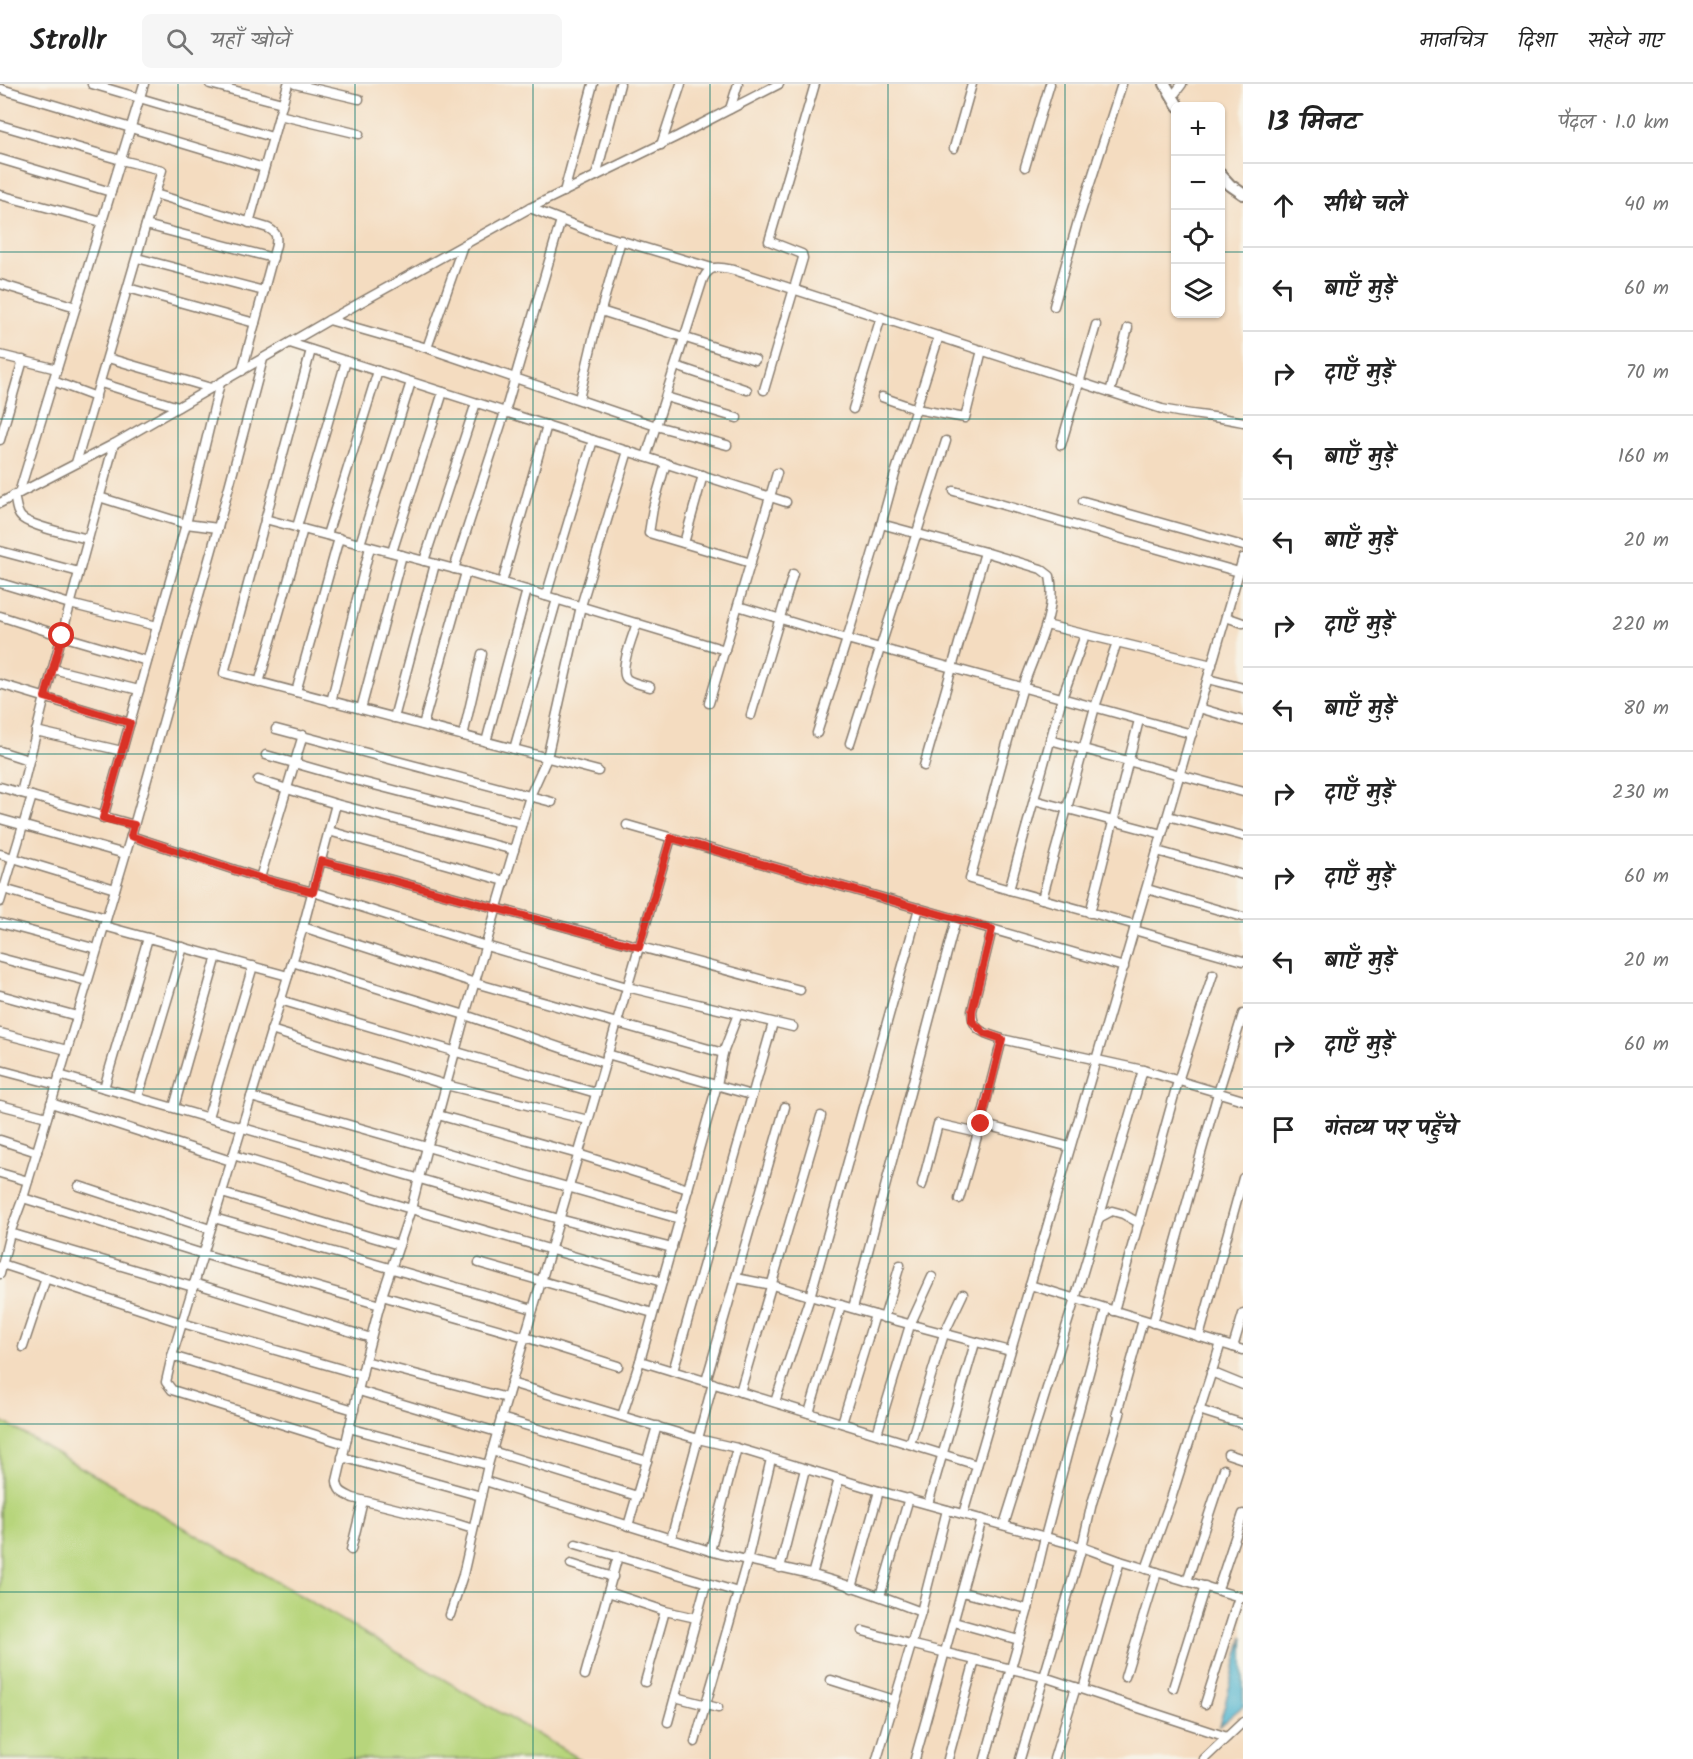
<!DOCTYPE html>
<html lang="hi">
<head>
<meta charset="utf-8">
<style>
	:root { --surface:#fff; --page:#f6f6f6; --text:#222; --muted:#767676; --line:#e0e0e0 }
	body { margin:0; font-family:Kalam,"Playpen Sans Deva",sans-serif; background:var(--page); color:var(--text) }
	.controls { position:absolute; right:18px; top:18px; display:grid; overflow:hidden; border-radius:9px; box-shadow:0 2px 4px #0004 }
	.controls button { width:54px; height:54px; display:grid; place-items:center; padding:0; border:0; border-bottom:2px solid var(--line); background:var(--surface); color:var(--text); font:30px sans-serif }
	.stop { position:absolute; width:18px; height:18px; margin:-14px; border:4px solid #d93025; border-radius:50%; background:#fff }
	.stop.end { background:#d93025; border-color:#fff; box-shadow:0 2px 6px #0008 }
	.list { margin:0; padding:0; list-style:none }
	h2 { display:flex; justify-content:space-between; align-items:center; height:78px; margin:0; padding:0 24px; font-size:26px }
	h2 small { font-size:20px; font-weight:400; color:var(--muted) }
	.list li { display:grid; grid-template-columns:39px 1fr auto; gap:18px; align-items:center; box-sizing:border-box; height:84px; padding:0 24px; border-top:2px solid var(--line) }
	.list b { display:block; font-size:22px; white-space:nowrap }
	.list em { font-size:20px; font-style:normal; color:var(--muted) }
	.icon { flex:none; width:33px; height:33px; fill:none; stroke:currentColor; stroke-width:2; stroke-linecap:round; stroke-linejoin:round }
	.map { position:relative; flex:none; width:1243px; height:1675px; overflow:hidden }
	header { display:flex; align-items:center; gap:36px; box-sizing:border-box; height:84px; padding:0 30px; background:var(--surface); border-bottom:2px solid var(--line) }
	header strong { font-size:28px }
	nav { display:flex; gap:33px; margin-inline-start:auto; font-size:21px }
	.search { width:420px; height:54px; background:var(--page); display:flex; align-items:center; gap:15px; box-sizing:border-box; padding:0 21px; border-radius:9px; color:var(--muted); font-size:22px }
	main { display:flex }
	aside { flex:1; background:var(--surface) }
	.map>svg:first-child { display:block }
</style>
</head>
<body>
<header>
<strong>Strollr</strong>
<div class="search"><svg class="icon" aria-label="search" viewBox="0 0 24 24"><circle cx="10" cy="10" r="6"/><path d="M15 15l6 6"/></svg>यहाँ खोजें</div>
<nav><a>मानचित्र</a><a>दिशा</a><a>सहेजे गए</a></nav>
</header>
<main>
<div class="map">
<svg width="1243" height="1675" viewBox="0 0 1243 1675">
	<rect width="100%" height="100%" fill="#f7f3e8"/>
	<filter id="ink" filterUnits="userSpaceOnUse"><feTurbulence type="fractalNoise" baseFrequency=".0167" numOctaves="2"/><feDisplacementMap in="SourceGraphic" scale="12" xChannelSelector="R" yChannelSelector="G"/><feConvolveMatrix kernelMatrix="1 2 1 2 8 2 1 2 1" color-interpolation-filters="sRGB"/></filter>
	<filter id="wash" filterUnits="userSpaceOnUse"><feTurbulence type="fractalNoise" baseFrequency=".008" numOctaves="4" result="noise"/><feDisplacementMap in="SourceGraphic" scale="24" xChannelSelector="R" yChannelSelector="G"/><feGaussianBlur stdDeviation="1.35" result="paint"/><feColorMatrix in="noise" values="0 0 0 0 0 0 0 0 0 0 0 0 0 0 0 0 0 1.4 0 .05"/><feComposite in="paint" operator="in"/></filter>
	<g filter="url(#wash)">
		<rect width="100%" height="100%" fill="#f4dcc0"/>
		<polygon fill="#b7d57c" stroke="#6a784c" stroke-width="1.5" points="0,1336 580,1675 0,1675"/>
		<polygon fill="#51b5d0" stroke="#366876" stroke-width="1.5" points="1243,1553 1243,1622 1219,1642"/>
	</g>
	<g filter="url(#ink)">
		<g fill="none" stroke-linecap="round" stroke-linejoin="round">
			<g stroke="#887c6e" stroke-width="11">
				<g id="minor">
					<polyline points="92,0 272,53"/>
					<polyline points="210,0 282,19"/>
					<polyline points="295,0 359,15"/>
					<polyline points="1,5 264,84"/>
					<polyline points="1173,12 1182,0"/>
					<polyline points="730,25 738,0"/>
					<polyline points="279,31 359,50"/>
					<polyline points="0,41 121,76 162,86 76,379"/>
					<polyline points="661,61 681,0"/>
					<polyline points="954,64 972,0"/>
					<polyline points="0,75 111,108"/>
					<polyline points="1025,83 1050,0"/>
					<polyline points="596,92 620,0"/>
					<polyline points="564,108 593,0"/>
					<path d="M 155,110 L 268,144 C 277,149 277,152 276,161 L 242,287"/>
					<polyline points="0,111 102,138"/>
					<polyline points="530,124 592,148 712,184"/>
					<polyline points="249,139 288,0"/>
					<polyline points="146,141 273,174"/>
					<polyline points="137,174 264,207"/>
					<polyline points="0,200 76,223"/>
					<polyline points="128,204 255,239"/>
					<polyline points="1054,222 1078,137 1122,0"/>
					<polyline points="601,227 755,276"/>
					<polyline points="329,236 427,264 656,342 727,361"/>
					<polyline points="290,259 786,418"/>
					<polyline points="427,264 462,164"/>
					<polyline points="311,266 224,589 598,687"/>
					<polyline points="0,271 57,285"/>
					<polyline points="108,274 211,304"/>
					<polyline points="676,282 747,306"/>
					<polyline points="53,297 96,313"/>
					<polyline points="101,299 178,323"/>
					<polyline points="764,306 803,174 802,170 769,157 815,0"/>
					<polyline points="1110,308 1128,244"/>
					<polyline points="666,313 737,334"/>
					<polyline points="882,313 916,325 965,334 982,266"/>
					<polyline points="579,315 594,251 621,156"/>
					<polyline points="853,325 881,233"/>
					<polyline points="0,356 23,276"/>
					<polyline points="1061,361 1096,241"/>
					<path d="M 646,373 L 703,195 C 710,180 720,183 734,186 L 1162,325 C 1189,331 1216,332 1243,338"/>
					<polyline points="666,379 653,424 649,449 751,479"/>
					<polyline points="954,407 1239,488"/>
					<polyline points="19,409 144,0"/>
					<path d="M 14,411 C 16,418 16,429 22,434 C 33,443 73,451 88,455"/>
					<polyline points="99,413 186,440 218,444"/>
					<polyline points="1083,417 1243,462"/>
					<polyline points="0,419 114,360 329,236 530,124 678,52 779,0"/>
					<polyline points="265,435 466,488 725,566"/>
					<path d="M 881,440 L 985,468 L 1041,485 L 1050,492 C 1058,529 1033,571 1022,606 C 1004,668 988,732 970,795 L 1136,841"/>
					<polyline points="297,443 346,277"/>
					<polyline points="327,451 378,287"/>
					<polyline points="684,459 703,391"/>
					<polyline points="360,460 411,298"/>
					<polyline points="0,467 79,488"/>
					<polyline points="392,468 443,308"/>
					<polyline points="424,477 476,319"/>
					<polyline points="454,485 505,328 561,136"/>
					<polyline points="0,499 70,520 157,542"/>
					<polyline points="502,499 547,341"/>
					<polyline points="546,512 593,356"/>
					<polyline points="738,522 847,555 1192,650"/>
					<polyline points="0,532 62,552 147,577"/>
					<polyline points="1226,533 1243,539"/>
					<path d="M 637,539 C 634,549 618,587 627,595 C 632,599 643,601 650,603"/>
					<polyline points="1046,541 1212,581"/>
					<polyline points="53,585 139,606"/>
					<polyline points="1208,595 1243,604"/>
					<polyline points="259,599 303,445"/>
					<polyline points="0,600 130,639"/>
					<polyline points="296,608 339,454"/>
					<polyline points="331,618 370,463"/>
					<polyline points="709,619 777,389"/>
					<polyline points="1199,624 1243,637"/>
					<polyline points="361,625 402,471"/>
					<polyline points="751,631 793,490"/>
					<polyline points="394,634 435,480"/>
					<polyline points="423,641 466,488"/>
					<polyline points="276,645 552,718"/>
					<polyline points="36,647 122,667"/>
					<polyline points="817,649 847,555 879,448 895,390 939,252"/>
					<polyline points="463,652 482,570"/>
					<polyline points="1050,656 1243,708"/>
					<polyline points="486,658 527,506"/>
					<polyline points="850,659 946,357"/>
					<polyline points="514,665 557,515"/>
					<polyline points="0,667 28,676"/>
					<polyline points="266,671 343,693 522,739"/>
					<polyline points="924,682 985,468"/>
					<polyline points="258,696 336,720 514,766"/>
					<polyline points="0,703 134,741"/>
					<polyline points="21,709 45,613 114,360"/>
					<polyline points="1034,716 1162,750"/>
					<polyline points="336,720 303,843 172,1272 166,1298 172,1306 345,1360"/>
					<polyline points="1168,732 1243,752"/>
					<polyline points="103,734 186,440 220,299"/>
					<polyline points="0,735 125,770"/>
					<polyline points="627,741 1124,883"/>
					<polyline points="329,747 505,797"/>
					<polyline points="131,752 260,794 313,808 486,862 627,903 793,943"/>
					<polyline points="1157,767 1243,791"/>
					<polyline points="0,770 115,805"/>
					<polyline points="321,777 800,906"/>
					<polyline points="260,794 303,651"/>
					<polyline points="0,804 106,834"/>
					<polyline points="1147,805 1243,833"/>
					<polyline points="1009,806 1062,614 1085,551"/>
					<polyline points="1042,815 1095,623 1117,558"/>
					<polyline points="0,818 32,712"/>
					<polyline points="1090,829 1139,636"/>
					<polyline points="0,839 97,865"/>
					<polyline points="104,842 288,892"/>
					<polyline points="303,843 475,899 723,969"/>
					<path d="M 992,845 L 972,927 C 972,948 985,949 1002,955 L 1143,986 L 1243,1016"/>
					<polyline points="1134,846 1243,877"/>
					<polyline points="0,874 87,897"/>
					<polyline points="292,878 465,931 605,979"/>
					<polyline points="0,911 77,932"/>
					<polyline points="280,916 596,1009"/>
					<polyline points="271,946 446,1001 588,1036"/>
					<polyline points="0,949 67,966"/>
					<polyline points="607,970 751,1011"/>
					<polyline points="0,986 57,1001"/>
					<polyline points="59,991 559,1135 672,1164"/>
					<polyline points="104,1004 148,854"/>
					<polyline points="138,1013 183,863"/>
					<polyline points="251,1013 680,1135"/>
					<polyline points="51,1019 231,1077"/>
					<polyline points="0,1021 47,1033"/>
					<polyline points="174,1023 217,872"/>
					<polyline points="438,1031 578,1070 688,1105"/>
					<polyline points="208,1033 253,882"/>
					<polyline points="981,1040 1070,1063"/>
					<polyline points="0,1056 37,1068"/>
					<polyline points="233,1071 411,1125 662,1198"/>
					<polyline points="0,1089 28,1097"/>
					<polyline points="922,1101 938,1040 978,1049"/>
					<polyline points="79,1102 210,1145"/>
					<polyline points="222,1109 399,1161"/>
					<polyline points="23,1114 203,1170 380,1221"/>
					<polyline points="959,1115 978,1049 1002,955"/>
					<polyline points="214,1134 533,1225"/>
					<polyline points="1099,1134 1112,1127 1123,1130 1139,1139"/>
					<polyline points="10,1149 193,1203"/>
					<polyline points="479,1179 653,1229"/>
					<polyline points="2,1180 182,1239 362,1291"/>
					<polyline points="0,1190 10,1149 23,1114 131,752 218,444 263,275"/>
					<polyline points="736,1194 772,1201 875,1231 1010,1267"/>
					<polyline points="194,1199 371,1254"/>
					<polyline points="1030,1201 1243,1266"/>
					<polyline points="382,1212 525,1253 618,1282"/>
					<polyline points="853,1224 956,835"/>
					<polyline points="1114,1227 1178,997 1213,890"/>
					<polyline points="884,1234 900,1181"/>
					<polyline points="1153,1239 1218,1009 1243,930"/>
					<polyline points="1199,1253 1243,1094"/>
					<polyline points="23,1263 46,1194"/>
					<polyline points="1233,1263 1243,1230"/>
					<polyline points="172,1272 354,1326"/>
					<polyline points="365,1277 507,1314"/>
					<polyline points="640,1277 977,1381"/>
					<polyline points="673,1287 773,939"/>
					<polyline points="1211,1288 1243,1301"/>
					<polyline points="706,1297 785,1023"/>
					<polyline points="511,1299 698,1355 737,1364 879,1407 1082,1463 1120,1477 1243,1514"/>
					<polyline points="359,1307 497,1348"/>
					<polyline points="740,1308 821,1032"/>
					<polyline points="775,1318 810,1213 919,824"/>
					<polyline points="1199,1326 1243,1340"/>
					<polyline points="809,1329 841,1221"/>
					<polyline points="1117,1329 1143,1236"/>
					<polyline points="622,1332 640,1277 717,1001 723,969 738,930"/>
					<polyline points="501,1334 647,1377"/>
					<polyline points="842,1339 875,1231"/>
					<polyline points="349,1344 488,1381"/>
					<polyline points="877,1350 910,1241 932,1193"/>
					<polyline points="910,1360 944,1250 963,1210"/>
					<polyline points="492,1367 637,1412"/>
					<polyline points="1228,1370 1243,1375"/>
					<polyline points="342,1373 481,1412"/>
					<path d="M 485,1397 L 710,1467 C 743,1476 777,1482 810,1490 C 847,1500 885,1514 921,1528"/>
					<polyline points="928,1420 975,1259"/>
					<polyline points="963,1430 1243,474"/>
					<polyline points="1004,1441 1075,1215 1143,986"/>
					<polyline points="628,1442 657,1342"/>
					<path d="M 473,1445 L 454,1439 L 353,1414 C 343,1409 338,1408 337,1397 L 365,1277 L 382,1212 L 411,1125 L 427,1063 L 438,1031 L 465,931 L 530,712 L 547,674 L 581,522 L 628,367"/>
					<polyline points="671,1455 713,1299"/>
					<polyline points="576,1460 738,1508"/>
					<polyline points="351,1466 363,1417"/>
					<polyline points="710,1467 737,1364"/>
					<polyline points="571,1480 613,1493"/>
					<polyline points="780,1484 805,1385"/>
					<polyline points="1146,1485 1170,1418 1221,1259"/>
					<polyline points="812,1491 839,1395"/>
					<polyline points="1187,1497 1224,1385"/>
					<polyline points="852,1504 879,1407"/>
					<polyline points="1218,1505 1243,1430"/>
					<polyline points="608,1508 665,1527 696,1534"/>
					<polyline points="962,1508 1028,1525"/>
					<polyline points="880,1512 909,1414"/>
					<polyline points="450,1531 463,1491 488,1381 507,1314 671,754"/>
					<polyline points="954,1538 1019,1556"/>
					<polyline points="863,1547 910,1560 1044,1593 1227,1653"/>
					<polyline points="585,1591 618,1472"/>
					<polyline points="1125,1593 1157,1488"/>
					<polyline points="831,1596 894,1616"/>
					<polyline points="645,1598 665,1527"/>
					<polyline points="1173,1604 1205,1502"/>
					<polyline points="1083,1605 1120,1477"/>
					<polyline points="675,1613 718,1624"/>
					<polyline points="1205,1620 1239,1513"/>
					<polyline points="668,1638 706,1500"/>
					<polyline points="695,1658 747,1477 771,1375"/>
					<polyline points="877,1675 921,1528 947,1426"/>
					<polyline points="915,1675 982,1435"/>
					<polyline points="948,1675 975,1576"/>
					<polyline points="985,1675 1028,1525 1045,1453 1106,1225"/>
					<polyline points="1020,1675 1082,1463 1092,1419 1120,1330"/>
					<polyline points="1054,1675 1076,1603"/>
					<polyline points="1204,1675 1243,1638"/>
				</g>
			</g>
			<g stroke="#887c6e" stroke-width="14">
				<g id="tertiary">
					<polyline points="1165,0 1178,22"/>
					<polyline points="1220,90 1230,101 1243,110"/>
				</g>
			</g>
			<use href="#minor" stroke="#fff" stroke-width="8"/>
			<use href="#tertiary" stroke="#fff" stroke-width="10"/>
		</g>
	</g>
	<g fill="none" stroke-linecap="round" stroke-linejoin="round" filter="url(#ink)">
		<polyline stroke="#d93025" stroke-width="8" points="62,552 45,613 130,639 103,734 134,741 131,752 260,794 313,808 321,777 639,863 671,754 992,845 972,927 972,937 984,949 1002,955 981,1040"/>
	</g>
	<path fill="none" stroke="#0f766e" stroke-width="1.5" stroke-opacity="0.55" d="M 178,0 L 178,1675M 355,0 L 355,1675M 533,0 L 533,1675M 710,0 L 710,1675M 888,0 L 888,1675M 1065,0 L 1065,1675M 0,168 L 1176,168M 1220,168 L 1243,168M 0,335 L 1243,335M 0,502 L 1243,502M 0,670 L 1243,670M 0,838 L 1243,838M 0,1005 L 1243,1005M 0,1172 L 1243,1172M 0,1340 L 1243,1340M 0,1508 L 1243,1508"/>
</svg>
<div class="controls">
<button>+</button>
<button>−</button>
<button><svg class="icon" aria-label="locate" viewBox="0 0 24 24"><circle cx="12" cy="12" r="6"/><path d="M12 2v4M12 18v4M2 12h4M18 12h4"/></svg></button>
<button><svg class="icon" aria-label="layers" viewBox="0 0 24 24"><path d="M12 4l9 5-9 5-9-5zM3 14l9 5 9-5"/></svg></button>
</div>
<div class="stop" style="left:62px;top:552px"></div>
<div class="stop end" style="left:981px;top:1040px"></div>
</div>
<aside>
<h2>13 मिनट<small>पैदल · 1.0 km</small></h2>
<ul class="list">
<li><svg class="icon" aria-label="ahead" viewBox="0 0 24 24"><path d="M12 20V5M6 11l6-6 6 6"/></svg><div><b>सीधे चलें</b></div><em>40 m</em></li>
<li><svg class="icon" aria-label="left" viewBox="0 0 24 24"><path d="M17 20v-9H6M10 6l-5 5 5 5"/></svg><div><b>बाएँ मुड़ें</b></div><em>60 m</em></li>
<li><svg class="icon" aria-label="right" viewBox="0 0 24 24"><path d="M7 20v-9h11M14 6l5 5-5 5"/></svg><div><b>दाएँ मुड़ें</b></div><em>70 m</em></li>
<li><svg class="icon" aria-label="left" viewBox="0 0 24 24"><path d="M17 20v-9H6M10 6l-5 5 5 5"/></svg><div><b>बाएँ मुड़ें</b></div><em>160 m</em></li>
<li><svg class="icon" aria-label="left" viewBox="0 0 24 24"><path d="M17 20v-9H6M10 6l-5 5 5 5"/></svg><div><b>बाएँ मुड़ें</b></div><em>20 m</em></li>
<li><svg class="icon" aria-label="right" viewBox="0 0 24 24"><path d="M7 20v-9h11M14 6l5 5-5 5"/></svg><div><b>दाएँ मुड़ें</b></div><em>220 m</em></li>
<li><svg class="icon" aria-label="left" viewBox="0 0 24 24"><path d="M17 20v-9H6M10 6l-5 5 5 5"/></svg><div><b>बाएँ मुड़ें</b></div><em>80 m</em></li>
<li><svg class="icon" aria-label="right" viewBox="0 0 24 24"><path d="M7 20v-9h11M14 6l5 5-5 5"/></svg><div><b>दाएँ मुड़ें</b></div><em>230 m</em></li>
<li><svg class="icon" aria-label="right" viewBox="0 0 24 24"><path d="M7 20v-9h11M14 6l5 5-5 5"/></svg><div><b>दाएँ मुड़ें</b></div><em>60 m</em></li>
<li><svg class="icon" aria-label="left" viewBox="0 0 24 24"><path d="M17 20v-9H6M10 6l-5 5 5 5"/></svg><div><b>बाएँ मुड़ें</b></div><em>20 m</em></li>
<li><svg class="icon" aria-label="right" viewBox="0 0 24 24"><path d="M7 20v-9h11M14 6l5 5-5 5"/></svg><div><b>दाएँ मुड़ें</b></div><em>60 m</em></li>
<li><svg class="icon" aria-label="arrive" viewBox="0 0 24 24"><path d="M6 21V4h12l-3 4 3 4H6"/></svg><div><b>गंतव्य पर पहुँचे</b></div></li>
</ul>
</aside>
</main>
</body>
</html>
